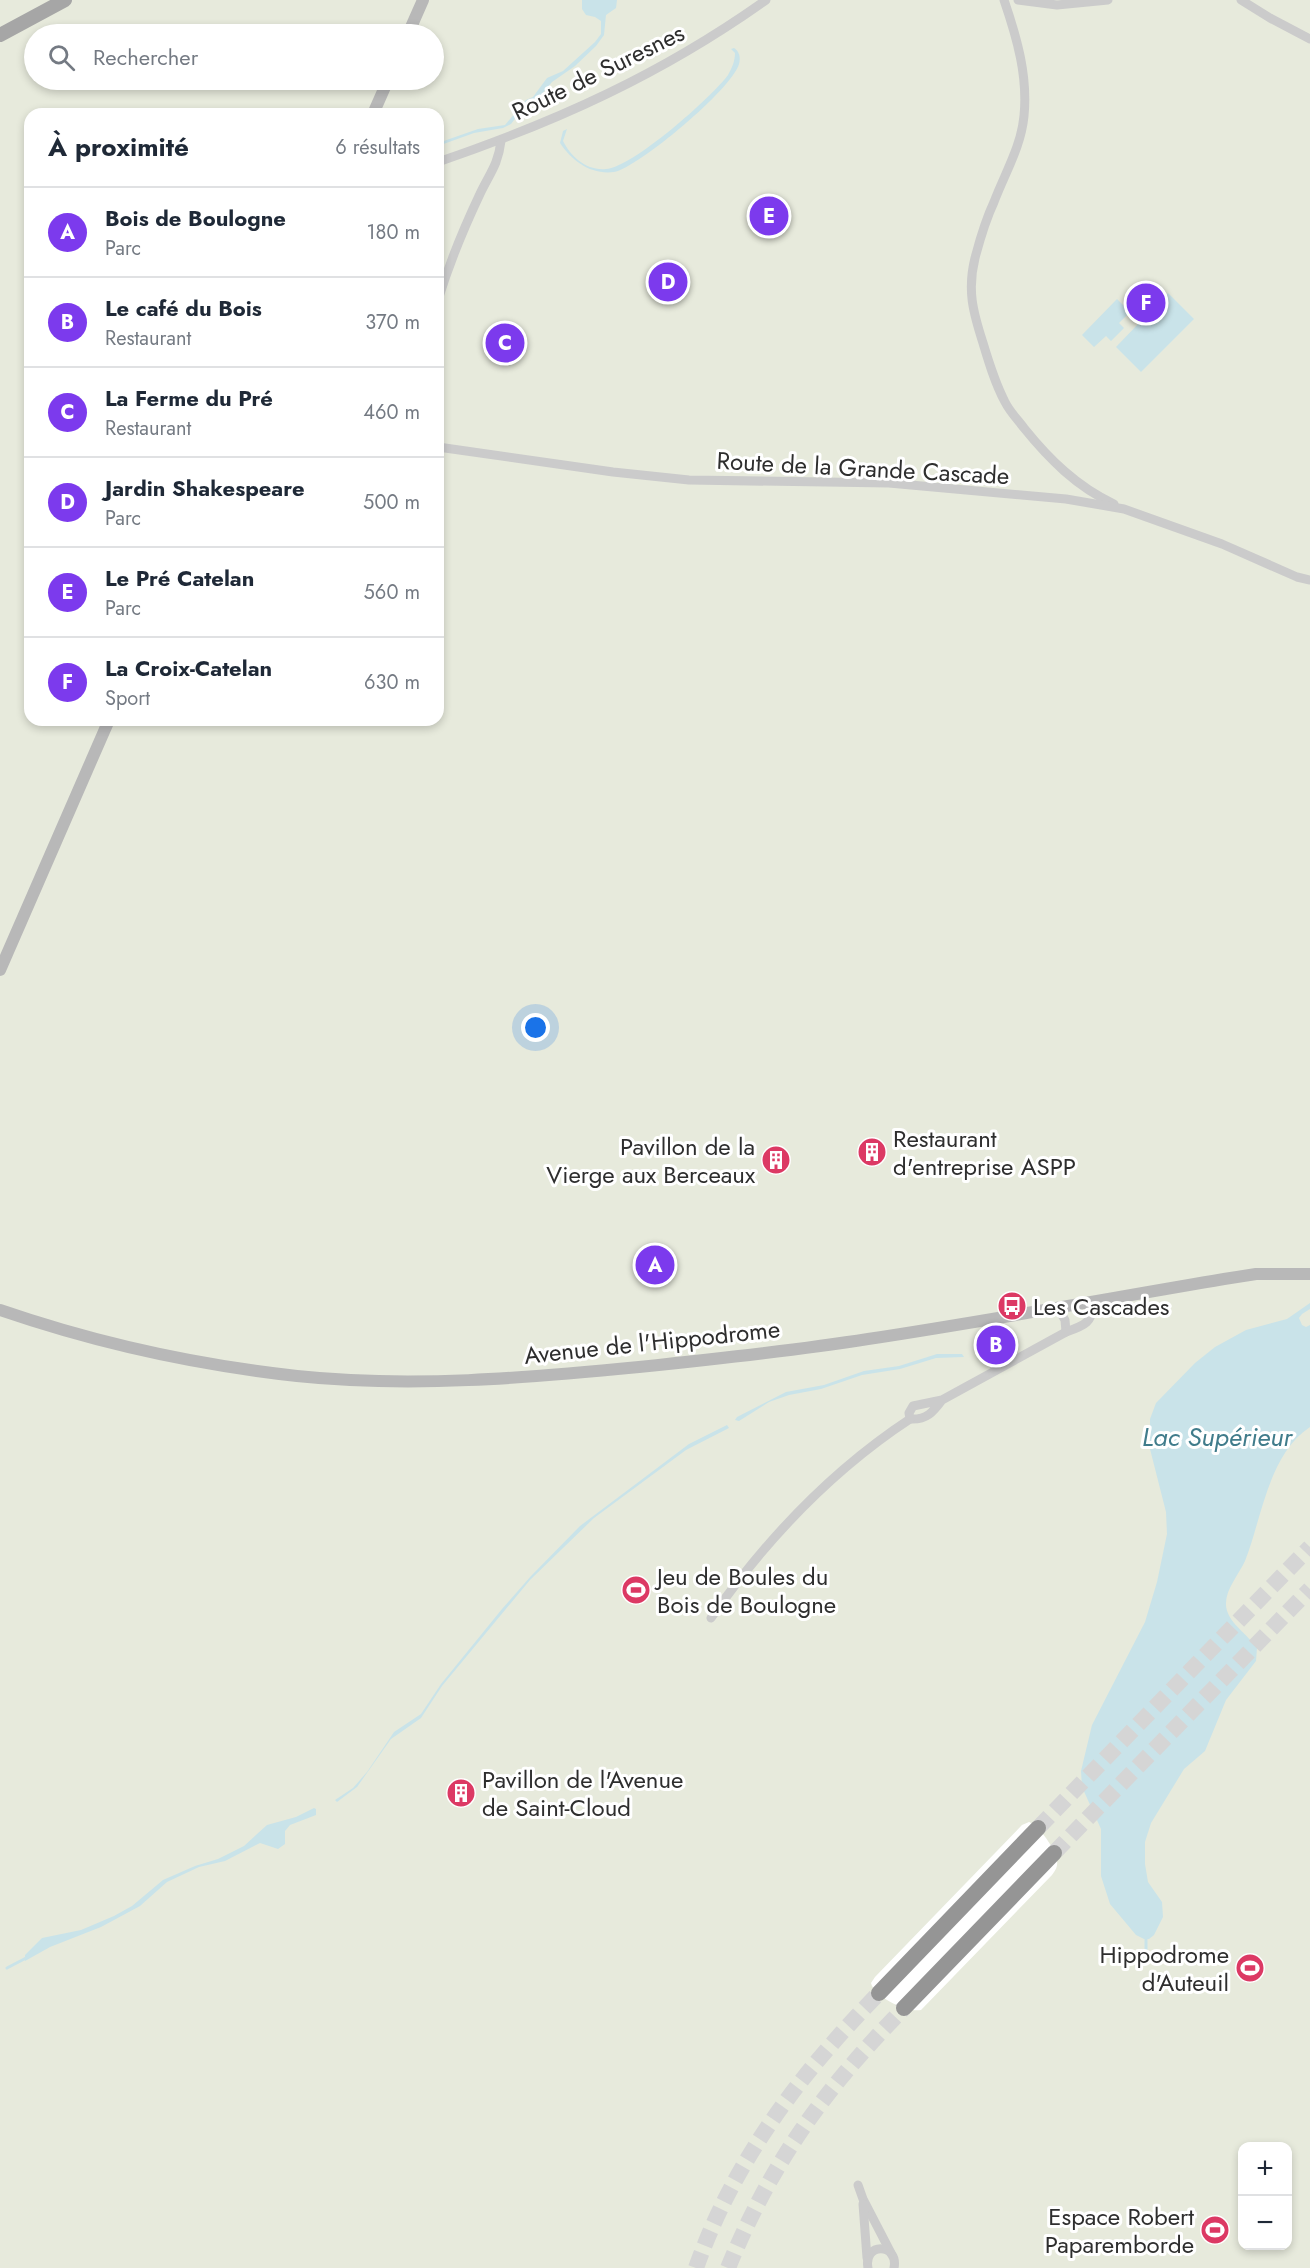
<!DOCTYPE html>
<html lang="fr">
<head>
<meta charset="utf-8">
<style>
	:root { --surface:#fff; --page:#f2f2f3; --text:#1f2937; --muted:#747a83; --line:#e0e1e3; --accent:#7c3aed }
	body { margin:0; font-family:Jost,sans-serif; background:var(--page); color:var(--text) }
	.controls { position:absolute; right:18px; bottom:18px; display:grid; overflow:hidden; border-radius:12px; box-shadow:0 3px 9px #0003 }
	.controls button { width:54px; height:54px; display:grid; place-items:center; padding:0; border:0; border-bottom:2px solid var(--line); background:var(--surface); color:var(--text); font:30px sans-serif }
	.you { position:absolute; left:536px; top:1028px; width:21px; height:21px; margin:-15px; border:4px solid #fff; border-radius:50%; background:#1a73e8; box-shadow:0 0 0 9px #1a73e833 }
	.badge { display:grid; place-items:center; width:39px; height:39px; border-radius:50%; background:var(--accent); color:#fff; font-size:20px; font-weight:700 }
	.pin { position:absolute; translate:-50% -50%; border:3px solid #fff; box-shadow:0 2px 6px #0006 }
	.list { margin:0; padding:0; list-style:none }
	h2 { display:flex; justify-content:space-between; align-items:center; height:78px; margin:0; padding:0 24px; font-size:26px }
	h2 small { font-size:20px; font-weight:400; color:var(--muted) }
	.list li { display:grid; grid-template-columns:39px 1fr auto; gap:18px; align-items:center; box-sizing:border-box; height:90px; padding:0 24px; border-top:2px solid var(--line) }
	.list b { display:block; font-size:22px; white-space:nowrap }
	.list p { margin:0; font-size:20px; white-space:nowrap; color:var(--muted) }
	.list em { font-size:20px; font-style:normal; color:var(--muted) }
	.icon { flex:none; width:33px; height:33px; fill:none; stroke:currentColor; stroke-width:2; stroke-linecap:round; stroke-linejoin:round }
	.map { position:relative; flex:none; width:1310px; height:2268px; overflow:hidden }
	.search { position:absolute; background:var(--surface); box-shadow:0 3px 9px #0003; left:24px; top:24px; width:420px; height:66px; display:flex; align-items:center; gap:15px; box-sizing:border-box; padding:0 21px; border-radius:33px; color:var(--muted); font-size:22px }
	.panel { position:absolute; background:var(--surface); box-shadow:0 3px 9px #0003; left:24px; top:108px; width:420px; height:618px; border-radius:18px }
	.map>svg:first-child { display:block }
</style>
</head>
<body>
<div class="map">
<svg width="1310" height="2268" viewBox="0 0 1310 2268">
	<rect width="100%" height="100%" fill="#fff"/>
	<path fill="#e7eadc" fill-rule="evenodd" d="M 0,0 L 1310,0 L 1310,2268 L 0,2268 ZM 34,34 L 434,34 L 434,80 L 34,80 ZM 30,114 L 438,114 L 438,720 L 30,720 ZM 1029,1822 C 1038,1824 1057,1851 1057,1861 C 1058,1867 1055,1871 1052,1875 L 921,2010 C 908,2013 874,1997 871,1983 L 875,1977 L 1022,1825 ZM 1242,2146 L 1288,2146 L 1288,2246 L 1242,2246 Z"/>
	<g fill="#c9e3e9">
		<polygon points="582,0 617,0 616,8 606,15 604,35 596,46 575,66 552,82 535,102 524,107 511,124 503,128 474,133 438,146 438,143 478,129 505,125 526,100 533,97 547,78 563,71 595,42 601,34 601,21 595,17 586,15 582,9"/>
		<path d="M 734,48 C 739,51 741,57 739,64 C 733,88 638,168 614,172 C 591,175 572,161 560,143 L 563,131 L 567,129 L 563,141 C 571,157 587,171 606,169 C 632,168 712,97 728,75 C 732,68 735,61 735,53 L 731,49 Z"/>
		<polygon points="1168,293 1194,319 1141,372 1116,347"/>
		<polygon points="1117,299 1130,312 1119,323 1124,328 1111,341 1106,336 1094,347 1082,335"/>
		<path d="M 1310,1303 L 1310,1309 L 1302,1314 L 1299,1318 L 1302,1325 L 1306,1327 L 1310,1325 L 1310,1427 C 1268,1455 1262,1518 1245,1561 C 1239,1574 1226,1589 1226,1603 C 1225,1621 1248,1634 1257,1648 L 1256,1661 L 1226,1700 L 1205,1751 L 1184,1769 L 1151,1823 L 1145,1842 L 1145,1864 L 1148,1882 L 1162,1902 L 1163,1917 L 1154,1935 L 1149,1939 L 1144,1939 L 1136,1935 L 1110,1904 L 1101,1876 L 1101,1829 L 1082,1787 L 1081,1771 L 1092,1725 L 1145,1622 L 1157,1582 L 1167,1534 L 1166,1512 L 1150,1449 L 1150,1419 L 1156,1403 L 1195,1363 L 1215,1347 L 1246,1330 L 1287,1319 Z"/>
		<polygon points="937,1354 962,1354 964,1357 936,1358 900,1369 862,1375 821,1389 789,1395 769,1402 739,1421 735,1420 737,1417 786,1392 824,1385 864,1371 899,1366"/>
		<polygon points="727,1425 729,1428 686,1450 594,1518 530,1580 442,1686 421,1718 391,1739 357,1787 337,1802 335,1800 353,1788 367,1772 394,1732 421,1714 441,1684 502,1609 531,1576 580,1526 689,1444"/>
		<polygon points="314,1808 316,1809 316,1815 290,1825 285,1831 285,1844 278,1849 260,1843 225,1861 199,1867 167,1882 140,1906 101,1927 50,1947 25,1961 25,1955 42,1938 81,1930 114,1916 132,1906 163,1880 195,1866 218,1859 244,1846 267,1825 296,1817"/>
	</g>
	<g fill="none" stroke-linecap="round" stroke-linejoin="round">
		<g stroke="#c9e3e9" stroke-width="3">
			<polyline points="1146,1963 1146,1939"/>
			<polyline points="7,1968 28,1957"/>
		</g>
		<g stroke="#d5d5d5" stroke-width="16" stroke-dasharray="16 8" stroke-linecap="butt">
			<polyline points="1038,1828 1310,1547"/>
			<polyline points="1054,1853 1310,1589"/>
			<path d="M 696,2268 C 734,2160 800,2074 879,1993"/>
			<path d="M 728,2268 C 772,2161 824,2090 904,2008"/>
		</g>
		<g stroke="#cbcbcb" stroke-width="9">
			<path d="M 1004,0 C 1017,38 1028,76 1024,116 C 1021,147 1005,173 994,202 C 986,219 980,239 975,258 C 967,290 973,312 983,343 C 989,363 995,383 1005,402 C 1010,412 1018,420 1024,428 C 1049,459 1077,487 1114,504"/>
			<polyline points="1018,0 1057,5 1108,0"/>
			<polyline points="1241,0 1270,18 1310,39"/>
			<path d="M 438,162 C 558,121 662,74 766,0"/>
			<path d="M 438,300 C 449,264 463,230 479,196 C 489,174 498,166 501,141"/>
			<polyline points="438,447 613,472 689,480 889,483 1066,499 1124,509 1222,544 1297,577 1310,580"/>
			<polyline points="1057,1307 1065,1320 1066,1332"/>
			<path d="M 942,1400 C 933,1412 927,1420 910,1419 L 909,1413 L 913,1406 L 942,1400 L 1066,1332 C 1086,1325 1091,1323 1096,1301"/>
			<path d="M 711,1618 C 765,1541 831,1471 910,1419"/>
			<polyline points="858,2185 863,2199 891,2253"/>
			<polyline points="863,2204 867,2258"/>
			<path d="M 868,2268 C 863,2242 899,2243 894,2268"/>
		</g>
		<g stroke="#b8b8b8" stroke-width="12">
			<polyline points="408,34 423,0"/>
			<polyline points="373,114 388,80"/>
			<polyline points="0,970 109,720"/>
			<path d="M 0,1310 C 96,1343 196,1365 297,1376 C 410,1388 527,1378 639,1367 C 716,1359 792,1351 868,1339 C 987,1321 1106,1299 1224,1279 L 1256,1274 L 1310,1274"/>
		</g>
		<polyline stroke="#a6a6a6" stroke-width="14" points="0,35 65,0"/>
		<g stroke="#959595" stroke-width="16">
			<polyline points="879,1993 1038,1828"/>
			<polyline points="904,2008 1054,1853"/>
		</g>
	</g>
	<defs>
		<g id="building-disc" transform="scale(1.5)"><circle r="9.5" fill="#dc3964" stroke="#fff"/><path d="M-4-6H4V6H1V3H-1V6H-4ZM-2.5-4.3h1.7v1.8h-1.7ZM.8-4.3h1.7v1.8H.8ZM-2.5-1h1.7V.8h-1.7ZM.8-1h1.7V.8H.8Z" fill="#fff"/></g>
		<g id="bus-disc" transform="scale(1.5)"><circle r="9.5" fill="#dc3964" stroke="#fff"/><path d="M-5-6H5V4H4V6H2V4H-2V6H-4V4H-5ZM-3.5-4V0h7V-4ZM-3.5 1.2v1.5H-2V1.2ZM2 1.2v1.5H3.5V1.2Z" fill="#fff"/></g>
		<g id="stadium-disc" transform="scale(1.5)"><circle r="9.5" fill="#dc3964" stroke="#fff"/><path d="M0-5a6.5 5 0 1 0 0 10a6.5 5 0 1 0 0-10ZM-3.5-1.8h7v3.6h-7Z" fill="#fff"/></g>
	</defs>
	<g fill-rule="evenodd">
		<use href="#building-disc" x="872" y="1152"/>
		<use href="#building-disc" x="776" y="1160"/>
		<use href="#bus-disc" x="1012" y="1306"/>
		<use href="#stadium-disc" x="636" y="1590"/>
		<use href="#building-disc" x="461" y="1793"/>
		<use href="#stadium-disc" x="1250" y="1968"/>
		<use href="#stadium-disc" x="1215" y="2230"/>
	</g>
	<g text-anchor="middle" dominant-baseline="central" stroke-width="6" stroke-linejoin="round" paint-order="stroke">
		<g font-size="24" fill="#2e2e2e" stroke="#fff">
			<text transform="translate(598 72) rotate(-26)">Route de Suresnes</text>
			<text transform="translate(863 468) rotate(3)">Route de la Grande Cascade</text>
			<text transform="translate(652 1342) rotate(-6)">Avenue de l'Hippodrome</text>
		</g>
		<g font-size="24" fill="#2e2e2e" stroke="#fff" text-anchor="start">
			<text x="893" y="1138">Restaurant<tspan x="893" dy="28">d'entreprise ASPP</tspan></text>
			<text x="755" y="1146" text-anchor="end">Pavillon de la<tspan x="755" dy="28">Vierge aux Berceaux</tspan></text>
			<text x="1033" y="1306">Les Cascades</text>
			<text x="657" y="1576">Jeu de Boules du<tspan x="657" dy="28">Bois de Boulogne</tspan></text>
			<text x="482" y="1779">Pavillon de l'Avenue<tspan x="482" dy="28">de Saint-Cloud</tspan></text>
			<text x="1229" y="1954" text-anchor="end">Hippodrome<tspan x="1229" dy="28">d'Auteuil</tspan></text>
			<text x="1194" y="2216" text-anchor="end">Espace Robert<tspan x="1194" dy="28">Paparemborde</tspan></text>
		</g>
		<g font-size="26" font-style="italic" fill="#407c8b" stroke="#fff">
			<text x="1217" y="1437">Lac Supérieur</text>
		</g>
	</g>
</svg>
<div class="controls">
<button>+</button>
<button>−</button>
</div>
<div class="you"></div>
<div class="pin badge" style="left:655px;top:1265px">A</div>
<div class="pin badge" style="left:996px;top:1345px">B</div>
<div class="pin badge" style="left:505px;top:343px">C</div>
<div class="pin badge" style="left:668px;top:282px">D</div>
<div class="pin badge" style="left:769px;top:216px">E</div>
<div class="pin badge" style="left:1146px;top:303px">F</div>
<div class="search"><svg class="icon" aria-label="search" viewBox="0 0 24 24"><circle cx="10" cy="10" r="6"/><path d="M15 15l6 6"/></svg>Rechercher</div>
<section class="panel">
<h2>À proximité<small>6 résultats</small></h2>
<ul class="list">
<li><span class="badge">A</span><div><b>Bois de Boulogne</b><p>Parc</p></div><em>180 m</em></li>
<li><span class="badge">B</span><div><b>Le café du Bois</b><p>Restaurant</p></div><em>370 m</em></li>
<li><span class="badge">C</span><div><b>La Ferme du Pré</b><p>Restaurant</p></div><em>460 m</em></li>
<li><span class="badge">D</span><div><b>Jardin Shakespeare</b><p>Parc</p></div><em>500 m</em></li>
<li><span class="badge">E</span><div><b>Le Pré Catelan</b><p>Parc</p></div><em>560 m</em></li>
<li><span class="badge">F</span><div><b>La Croix-Catelan</b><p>Sport</p></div><em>630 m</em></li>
</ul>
</section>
</div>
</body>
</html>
